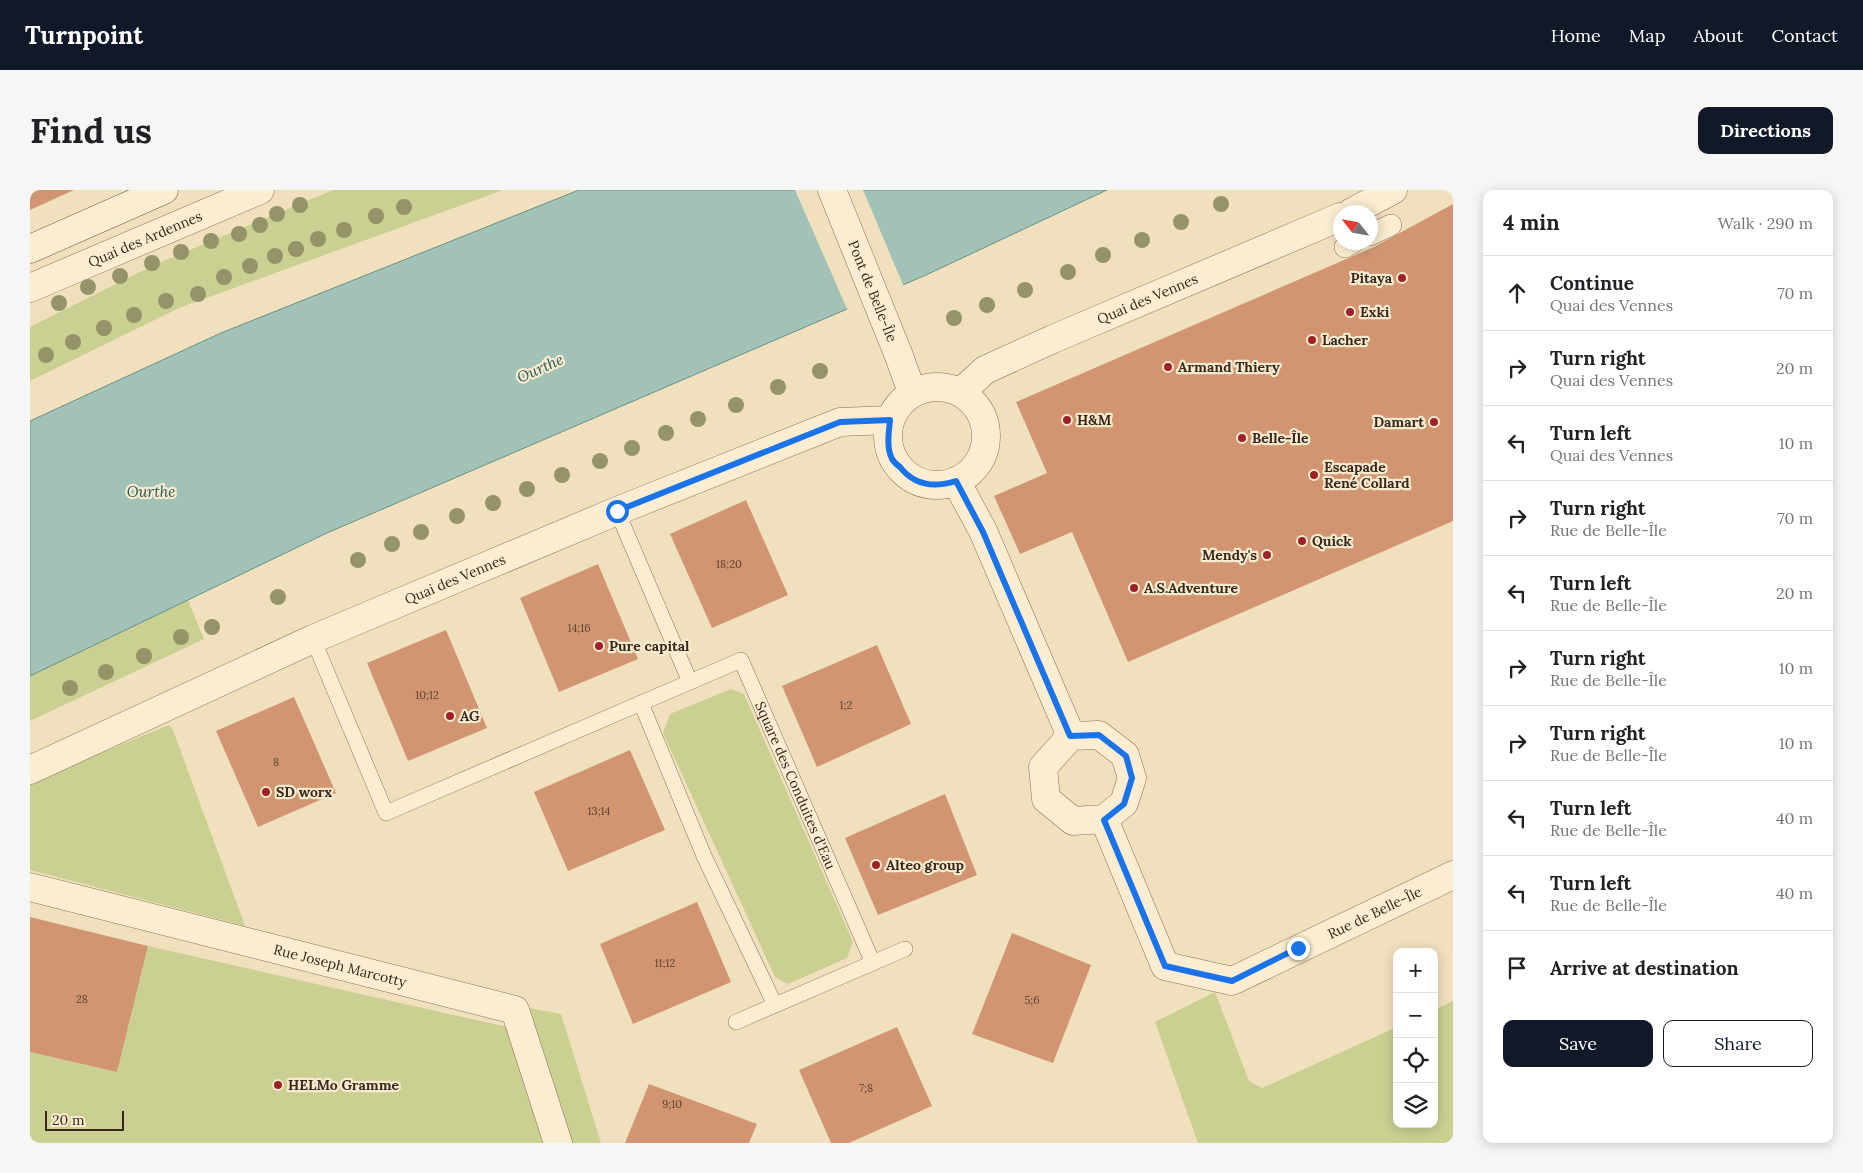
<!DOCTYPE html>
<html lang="en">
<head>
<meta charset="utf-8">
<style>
	:root { --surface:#fff; --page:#f6f6f6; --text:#202124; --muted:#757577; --line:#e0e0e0; --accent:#111827 }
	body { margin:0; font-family:Lora,serif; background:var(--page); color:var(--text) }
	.controls { position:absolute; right:15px; bottom:15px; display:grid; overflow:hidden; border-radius:10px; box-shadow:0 2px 12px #0003 }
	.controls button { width:45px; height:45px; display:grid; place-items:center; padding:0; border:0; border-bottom:1px solid var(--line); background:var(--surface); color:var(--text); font:25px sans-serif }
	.compass { position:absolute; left:1303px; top:15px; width:45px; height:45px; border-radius:50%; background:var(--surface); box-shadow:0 2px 12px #0003; rotate:301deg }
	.scale { position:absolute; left:15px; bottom:12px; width:79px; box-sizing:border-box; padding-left:5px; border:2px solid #38281b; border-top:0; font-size:14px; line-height:18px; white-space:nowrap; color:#38281b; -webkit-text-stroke:4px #f7eace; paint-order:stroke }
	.stop { position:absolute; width:15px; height:15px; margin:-11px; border:4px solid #1a73e8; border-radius:50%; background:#fff }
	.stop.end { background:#1a73e8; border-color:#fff; box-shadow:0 1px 5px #0008 }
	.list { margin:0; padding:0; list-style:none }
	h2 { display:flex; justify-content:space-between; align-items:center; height:65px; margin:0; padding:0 20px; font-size:21px }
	h2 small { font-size:16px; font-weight:400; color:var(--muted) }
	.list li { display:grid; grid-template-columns:32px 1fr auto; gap:15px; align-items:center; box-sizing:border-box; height:75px; padding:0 20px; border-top:1px solid var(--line) }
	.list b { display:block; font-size:19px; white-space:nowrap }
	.list p { margin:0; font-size:16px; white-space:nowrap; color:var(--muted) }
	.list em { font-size:16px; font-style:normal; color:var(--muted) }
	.actions { display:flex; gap:10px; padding:15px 20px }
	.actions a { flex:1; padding:11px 0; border:1px solid var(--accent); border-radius:10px; text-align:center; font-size:18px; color:var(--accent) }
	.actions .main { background:var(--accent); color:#fff }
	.icon { flex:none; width:28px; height:28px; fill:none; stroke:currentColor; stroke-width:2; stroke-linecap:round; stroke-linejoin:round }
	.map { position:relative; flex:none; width:1423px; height:953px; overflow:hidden; border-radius:10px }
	header { display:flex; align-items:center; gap:30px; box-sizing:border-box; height:70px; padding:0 25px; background:var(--accent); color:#fff }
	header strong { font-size:24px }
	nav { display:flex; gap:28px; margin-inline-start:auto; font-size:18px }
	.intro { display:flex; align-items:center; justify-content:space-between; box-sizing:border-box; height:120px; padding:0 30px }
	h1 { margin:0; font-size:35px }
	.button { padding:12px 22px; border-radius:10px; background:var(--accent); color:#fff; font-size:18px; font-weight:700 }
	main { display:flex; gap:30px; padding:0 30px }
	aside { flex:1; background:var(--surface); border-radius:10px; box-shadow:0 2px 12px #0003 }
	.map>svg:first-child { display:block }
</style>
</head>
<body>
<header>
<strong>Turnpoint</strong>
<nav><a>Home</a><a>Map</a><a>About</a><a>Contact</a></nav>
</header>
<div class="intro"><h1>Find us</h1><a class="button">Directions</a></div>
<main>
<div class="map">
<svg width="1423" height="953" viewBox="0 0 1423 953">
	<rect width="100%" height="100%" fill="#f1e0be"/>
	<g fill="#cacf92">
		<polygon points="303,0 473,0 149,118 0,191 0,137 124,75"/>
		<polygon points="153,398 174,449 0,531 0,470"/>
		<polygon points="701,499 714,504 823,752 817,768 758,794 745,787 633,543 640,524"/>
		<polygon points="139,535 143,540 215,736 0,680 0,592"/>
		<polygon points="118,756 477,837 515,953 0,953 0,862 87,882"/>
		<polygon points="1185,802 1219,891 1232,898 1367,837 1367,934 1404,934 1404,820 1423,811 1423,953 1168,953 1125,832"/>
		<polygon points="494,817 531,824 571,953 539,953"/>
	</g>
	<polygon fill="#a2c2b7" stroke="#699085" points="549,0 1077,0 896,85 297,343 0,486 0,231 191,143"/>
	<polygon fill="#f1e0be" points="765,0 833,0 874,97 818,121"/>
	<g fill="#d19671">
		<polygon points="0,0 44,0 0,20"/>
		<polygon points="1423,14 1423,331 1098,472 1042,342 990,364 964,306 1017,283 986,212 1344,57"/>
		<polygon points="716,310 758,405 682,438 640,344"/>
		<polygon points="568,374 608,469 529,502 490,408"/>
		<polygon points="416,440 457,538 378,571 337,473"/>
		<polygon points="847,455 881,534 787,577 752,496"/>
		<polygon points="264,507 306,603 228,637 186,541"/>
		<polygon points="600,560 635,640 538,681 504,602"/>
		<polygon points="915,604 947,685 848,725 815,648"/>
		<polygon points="667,712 701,792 603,834 570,754"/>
		<polygon points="0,727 118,756 87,882 0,862"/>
		<polygon points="982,743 1061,775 1023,873 942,844"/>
		<polygon points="867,837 902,916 819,953 801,953 769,880"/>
		<polygon points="619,894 727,934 719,953 595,953"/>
	</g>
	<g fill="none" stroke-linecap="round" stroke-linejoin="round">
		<g stroke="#8a7056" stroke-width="16">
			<g id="service">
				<polyline points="587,321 660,492"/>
				<path id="s1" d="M 283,449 L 356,623 L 711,470 L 843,773"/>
				<polyline points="611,513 674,666 745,815"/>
				<polyline points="706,832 875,759"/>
			</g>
		</g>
		<g stroke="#8a7056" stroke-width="22">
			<g id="pedestrian">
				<polyline points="1340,45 1361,35"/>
				<polyline points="1315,57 1324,52"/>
			</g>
		</g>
		<g stroke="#8a7056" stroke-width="29">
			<g id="minor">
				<path id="s2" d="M 802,0 L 869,166 L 882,202"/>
				<polyline points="1322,22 1363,0"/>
				<path id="s3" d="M 0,98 L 230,0"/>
				<circle cx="907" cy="246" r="49"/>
				<path id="s4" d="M 931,202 L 955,180 L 1023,149 L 1310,27"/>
				<polyline points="926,291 953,341 1041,546"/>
				<polygon points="1069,545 1095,565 1102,588 1094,613 1074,629 1043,631 1016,609 1013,577 1041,546"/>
				<path id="s5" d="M 0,580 L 283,449 L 587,321 L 810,232 L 860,230"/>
				<path id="s6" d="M 1074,629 L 1135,776 L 1202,791 L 1423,685"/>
				<path id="s7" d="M 0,697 L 485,820 L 528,953"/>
			</g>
		</g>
		<g stroke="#6c5139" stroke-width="29">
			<polyline id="secondary" points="0,59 134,0"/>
		</g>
		<use href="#service" stroke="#fbedd2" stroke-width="15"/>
		<use href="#pedestrian" stroke="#fbedd2" stroke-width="21"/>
		<use href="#minor" stroke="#fbedd2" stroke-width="28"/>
		<use href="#secondary" stroke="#fbedd2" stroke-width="28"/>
	</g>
	<g fill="#959468">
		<circle cx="1191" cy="14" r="8"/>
		<circle cx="270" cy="15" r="8"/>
		<circle cx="374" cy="17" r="8"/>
		<circle cx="247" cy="24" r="8"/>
		<circle cx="346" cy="26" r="8"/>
		<circle cx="1151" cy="32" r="8"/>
		<circle cx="230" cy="35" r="8"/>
		<circle cx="314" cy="40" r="8"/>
		<circle cx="209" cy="44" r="8"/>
		<circle cx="288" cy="49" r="8"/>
		<circle cx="1112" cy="50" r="8"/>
		<circle cx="181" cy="51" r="8"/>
		<circle cx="266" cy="59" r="8"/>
		<circle cx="151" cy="62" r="8"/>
		<circle cx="1073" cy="65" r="8"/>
		<circle cx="245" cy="66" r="8"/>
		<circle cx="122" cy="73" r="8"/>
		<circle cx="220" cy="76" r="8"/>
		<circle cx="1038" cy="82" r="8"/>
		<circle cx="90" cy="86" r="8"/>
		<circle cx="194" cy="87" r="8"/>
		<circle cx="58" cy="97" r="8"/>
		<circle cx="995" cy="100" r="8"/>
		<circle cx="168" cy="104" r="8"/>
		<circle cx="136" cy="111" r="8"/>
		<circle cx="29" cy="113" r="8"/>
		<circle cx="957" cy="115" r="8"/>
		<circle cx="104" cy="125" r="8"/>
		<circle cx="924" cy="128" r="8"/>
		<circle cx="74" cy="138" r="8"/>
		<circle cx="43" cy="152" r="8"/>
		<circle cx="16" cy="165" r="8"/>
		<circle cx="790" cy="181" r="8"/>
		<circle cx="748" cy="197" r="8"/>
		<circle cx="706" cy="215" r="8"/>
		<circle cx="668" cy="229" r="8"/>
		<circle cx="636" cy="243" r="8"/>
		<circle cx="602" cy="258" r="8"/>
		<circle cx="570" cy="271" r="8"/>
		<circle cx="532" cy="285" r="8"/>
		<circle cx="497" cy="299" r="8"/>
		<circle cx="463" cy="313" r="8"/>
		<circle cx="427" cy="326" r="8"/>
		<circle cx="391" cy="342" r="8"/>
		<circle cx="362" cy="354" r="8"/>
		<circle cx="328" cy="370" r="8"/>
		<circle cx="248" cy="407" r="8"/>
		<circle cx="182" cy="437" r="8"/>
		<circle cx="151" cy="447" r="8"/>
		<circle cx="114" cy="466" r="8"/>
		<circle cx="76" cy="482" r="8"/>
		<circle cx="40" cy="498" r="8"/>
	</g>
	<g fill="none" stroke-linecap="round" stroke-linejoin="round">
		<path stroke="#1a73e8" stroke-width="6" d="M 587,321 L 810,232 L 860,230 C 859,242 856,257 862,269 C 864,272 867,275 870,277 C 884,295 904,298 926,291 L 953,342 L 1040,546 L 1069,545 L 1096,566 L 1102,588 L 1094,614 L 1074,630 L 1135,776 L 1202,791 L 1268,758"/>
	</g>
	<g fill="#9d2227" stroke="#f7eace" stroke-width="2">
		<circle cx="1372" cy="88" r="5"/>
		<circle cx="1320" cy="122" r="5"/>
		<circle cx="1282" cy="150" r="5"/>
		<circle cx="1138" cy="177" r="5"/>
		<circle cx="1037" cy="230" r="5"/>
		<circle cx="1404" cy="232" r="5"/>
		<circle cx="1212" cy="248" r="5"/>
		<circle cx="1284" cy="285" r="5"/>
		<circle cx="1272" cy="351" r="5"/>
		<circle cx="1237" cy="365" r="5"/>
		<circle cx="1104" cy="398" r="5"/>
		<circle cx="569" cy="456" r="5"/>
		<circle cx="420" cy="526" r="5"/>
		<circle cx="236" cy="602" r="5"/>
		<circle cx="846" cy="675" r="5"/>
		<circle cx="248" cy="895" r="5"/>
	</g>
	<g text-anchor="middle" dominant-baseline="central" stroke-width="4.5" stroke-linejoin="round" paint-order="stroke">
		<g font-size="11" fill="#5e4430">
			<text x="699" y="374">18;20</text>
			<text x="549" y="438">14;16</text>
			<text x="397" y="505">10;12</text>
			<text x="816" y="515">1;2</text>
			<text x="246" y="572">8</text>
			<text x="569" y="621">13;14</text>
			<text x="635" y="773">11;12</text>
			<text x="52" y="809">28</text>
			<text x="1002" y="810">5;6</text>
			<text x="836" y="898">7;8</text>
			<text x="642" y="914">9;10</text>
		</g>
		<g font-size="14" fill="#38281b" stroke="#f7eace">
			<text stroke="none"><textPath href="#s3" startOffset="125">Quai des Ardennes</textPath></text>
			<text stroke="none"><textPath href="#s2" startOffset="109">Pont de Belle-Île</textPath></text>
			<text stroke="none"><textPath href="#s4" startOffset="210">Quai des Vennes</textPath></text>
			<text stroke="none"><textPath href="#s5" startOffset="466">Quai des Vennes</textPath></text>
			<text stroke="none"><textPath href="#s1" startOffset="712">Square des Conduites d'Eau</textPath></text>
			<text stroke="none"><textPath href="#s6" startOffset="386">Rue de Belle-Île</textPath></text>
			<text stroke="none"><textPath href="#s7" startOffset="320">Rue Joseph Marcotty</textPath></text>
		</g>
		<g font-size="14" font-weight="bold" fill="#38281b" stroke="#f7eace" text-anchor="start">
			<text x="1362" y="88" text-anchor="end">Pitaya</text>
			<text x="1330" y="122">Exki</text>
			<text x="1292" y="150">Lacher</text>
			<text x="1148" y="177">Armand Thiery</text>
			<text x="1047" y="230">H&amp;M</text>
			<text x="1394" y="232" text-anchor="end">Damart</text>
			<text x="1222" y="248">Belle-Île</text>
			<text x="1294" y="277">Escapade<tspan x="1294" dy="16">René Collard</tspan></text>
			<text x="1282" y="351">Quick</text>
			<text x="1227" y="365" text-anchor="end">Mendy's</text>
			<text x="1114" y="398">A.S.Adventure</text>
			<text x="579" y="456">Pure capital</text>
			<text x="430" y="526">AG</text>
			<text x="246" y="602">SD worx</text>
			<text x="856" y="675">Alteo group</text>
			<text x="258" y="895">HELMo Gramme</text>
		</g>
		<g font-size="15" font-style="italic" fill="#295955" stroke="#f7eace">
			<text transform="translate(510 178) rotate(-24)">Ourthe</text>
			<text x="121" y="301">Ourthe</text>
		</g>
	</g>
</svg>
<div class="controls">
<button>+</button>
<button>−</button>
<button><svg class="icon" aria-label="locate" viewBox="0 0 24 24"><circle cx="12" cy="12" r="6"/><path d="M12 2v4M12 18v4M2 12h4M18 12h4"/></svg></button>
<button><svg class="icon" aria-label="layers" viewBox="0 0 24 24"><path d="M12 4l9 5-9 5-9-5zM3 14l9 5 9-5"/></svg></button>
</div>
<svg class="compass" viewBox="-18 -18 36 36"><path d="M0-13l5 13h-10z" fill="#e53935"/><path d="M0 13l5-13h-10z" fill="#757577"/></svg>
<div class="scale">20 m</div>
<div class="stop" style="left:587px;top:321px"></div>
<div class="stop end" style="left:1268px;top:758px"></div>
</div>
<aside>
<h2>4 min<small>Walk · 290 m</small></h2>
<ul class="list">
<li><svg class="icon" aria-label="ahead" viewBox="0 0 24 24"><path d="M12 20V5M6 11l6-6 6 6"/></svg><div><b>Continue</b><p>Quai des Vennes</p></div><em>70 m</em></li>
<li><svg class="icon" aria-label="right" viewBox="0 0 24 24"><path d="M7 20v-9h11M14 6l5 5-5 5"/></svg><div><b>Turn right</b><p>Quai des Vennes</p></div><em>20 m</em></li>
<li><svg class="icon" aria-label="left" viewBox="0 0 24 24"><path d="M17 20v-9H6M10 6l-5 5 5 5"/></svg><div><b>Turn left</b><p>Quai des Vennes</p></div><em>10 m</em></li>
<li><svg class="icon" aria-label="right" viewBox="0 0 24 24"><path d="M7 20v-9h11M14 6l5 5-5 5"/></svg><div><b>Turn right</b><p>Rue de Belle-Île</p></div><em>70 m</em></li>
<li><svg class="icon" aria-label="left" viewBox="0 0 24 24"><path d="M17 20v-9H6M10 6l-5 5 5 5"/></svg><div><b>Turn left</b><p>Rue de Belle-Île</p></div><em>20 m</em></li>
<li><svg class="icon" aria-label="right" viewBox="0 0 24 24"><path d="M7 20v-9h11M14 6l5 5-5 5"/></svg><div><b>Turn right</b><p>Rue de Belle-Île</p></div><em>10 m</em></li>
<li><svg class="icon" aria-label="right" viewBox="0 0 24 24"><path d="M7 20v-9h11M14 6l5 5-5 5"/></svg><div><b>Turn right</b><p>Rue de Belle-Île</p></div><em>10 m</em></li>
<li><svg class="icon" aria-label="left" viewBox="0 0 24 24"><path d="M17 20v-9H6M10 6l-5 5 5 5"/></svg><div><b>Turn left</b><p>Rue de Belle-Île</p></div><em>40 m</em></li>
<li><svg class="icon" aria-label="left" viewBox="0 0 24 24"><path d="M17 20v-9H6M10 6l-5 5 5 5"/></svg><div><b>Turn left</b><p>Rue de Belle-Île</p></div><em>40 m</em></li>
<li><svg class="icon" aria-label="arrive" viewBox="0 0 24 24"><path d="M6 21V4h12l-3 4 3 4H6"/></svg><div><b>Arrive at destination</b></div></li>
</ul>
<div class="actions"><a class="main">Save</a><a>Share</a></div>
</aside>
</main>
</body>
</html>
